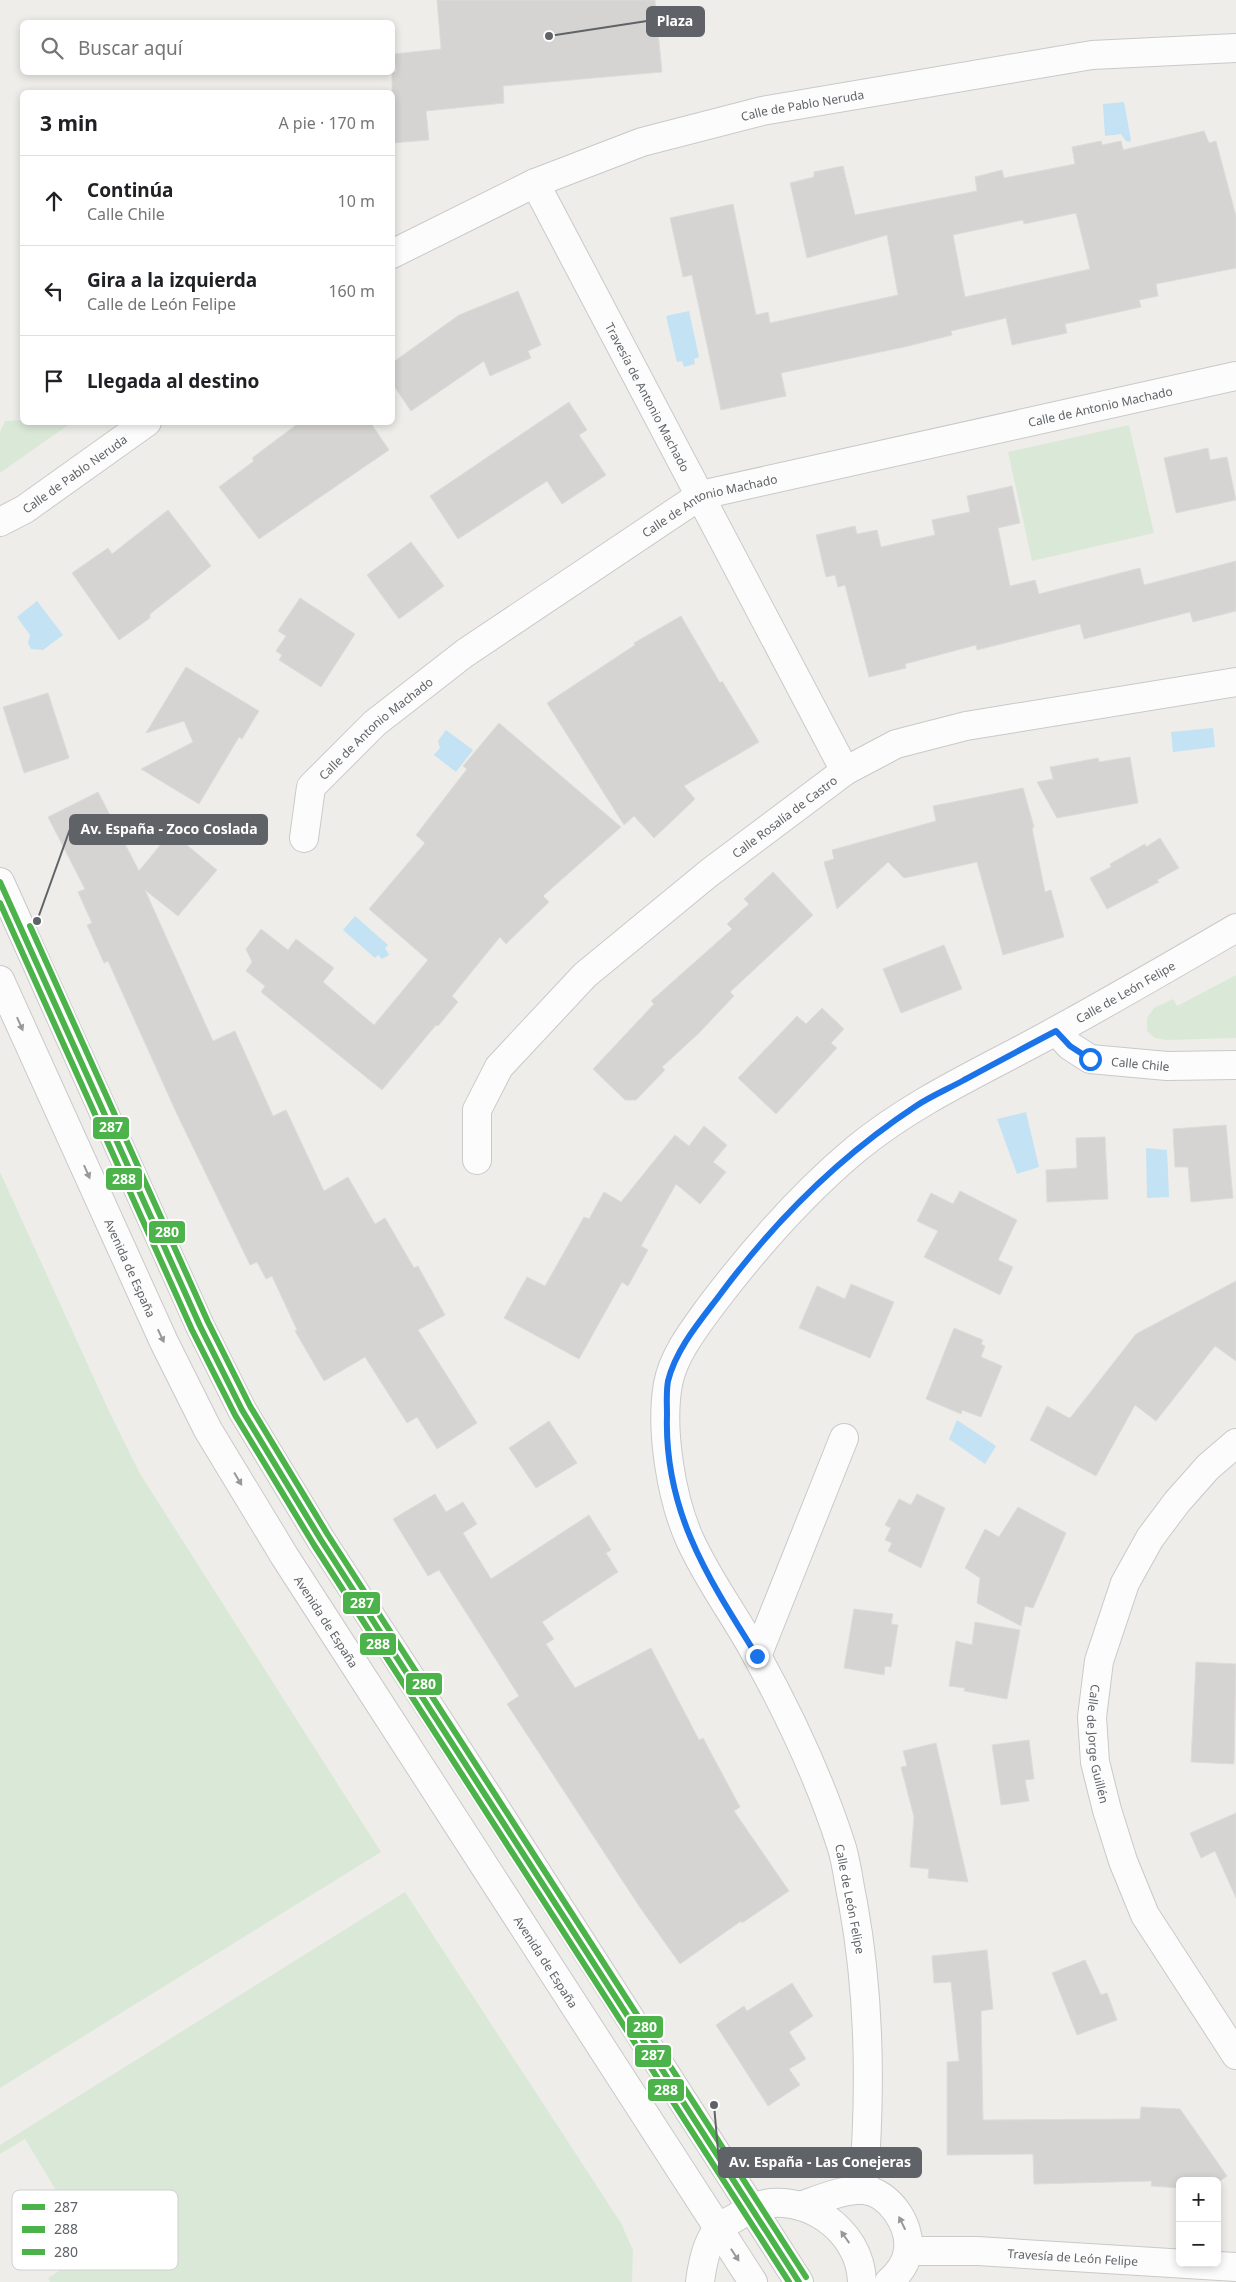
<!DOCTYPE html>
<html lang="es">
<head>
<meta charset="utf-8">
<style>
	:root { --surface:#fff; --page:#f2f2f2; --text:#202124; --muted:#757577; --line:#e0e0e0 }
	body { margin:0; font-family:"Noto Sans",sans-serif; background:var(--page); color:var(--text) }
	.controls { position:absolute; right:15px; bottom:15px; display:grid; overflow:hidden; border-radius:8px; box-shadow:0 2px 8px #0003 }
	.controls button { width:45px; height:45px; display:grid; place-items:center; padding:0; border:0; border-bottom:1px solid var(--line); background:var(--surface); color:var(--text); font:25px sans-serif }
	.stop { position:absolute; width:15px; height:15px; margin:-11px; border:4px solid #1a73e8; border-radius:50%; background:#fff }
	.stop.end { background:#1a73e8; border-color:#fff; box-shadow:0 1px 5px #0008 }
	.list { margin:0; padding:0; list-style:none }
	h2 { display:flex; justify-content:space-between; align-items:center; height:65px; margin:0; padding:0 20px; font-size:21px }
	h2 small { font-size:16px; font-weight:400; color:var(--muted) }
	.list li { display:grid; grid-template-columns:32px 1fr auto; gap:15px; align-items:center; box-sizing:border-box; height:90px; padding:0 20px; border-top:1px solid var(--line) }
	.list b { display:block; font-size:19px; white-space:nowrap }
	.list p { margin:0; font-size:16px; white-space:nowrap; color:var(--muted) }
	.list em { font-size:16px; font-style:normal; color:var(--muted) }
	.icon { flex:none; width:28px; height:28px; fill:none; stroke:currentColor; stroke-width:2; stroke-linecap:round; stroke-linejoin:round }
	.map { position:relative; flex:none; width:1236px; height:2282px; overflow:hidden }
	.search { position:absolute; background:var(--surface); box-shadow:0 2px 8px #0003; left:20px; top:20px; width:375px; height:55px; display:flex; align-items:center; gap:12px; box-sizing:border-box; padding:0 18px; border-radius:8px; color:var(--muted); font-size:19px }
	.panel { position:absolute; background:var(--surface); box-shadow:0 2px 8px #0003; left:20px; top:90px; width:375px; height:335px; border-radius:8px }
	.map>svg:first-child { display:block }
</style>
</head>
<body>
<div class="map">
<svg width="1236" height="2282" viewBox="0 0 1236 2282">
	<rect width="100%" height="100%" fill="#eeedea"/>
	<g fill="#dae9d7">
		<polygon points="22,420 22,422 71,423 0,473 0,432 5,421"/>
		<polygon points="1129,425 1154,533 1032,561 1008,452"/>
		<polygon points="1236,975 1236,1038 1167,1040 1155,1038 1147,1031 1147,1018 1154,1008 1173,999 1177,1006"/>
		<polygon points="0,1172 108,1409 139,1472 381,1852 0,2088"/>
		<polygon points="405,1892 621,2223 633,2250 632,2282 50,2282 48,2278 92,2250 25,2139 0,2154 0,2145"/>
	</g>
	<g fill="#c3e2f4">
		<polygon points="1124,102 1131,140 1130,142 1126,141 1121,134 1105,136 1103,104"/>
		<polygon points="689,311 699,357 694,359 695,364 684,367 682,361 677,362 666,316"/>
		<polygon points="37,601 63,635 43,650 31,649 28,643 30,635 17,617"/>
		<polygon points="1213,728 1215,747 1173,752 1171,732"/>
		<polygon points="446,730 473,750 456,772 434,755 440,748 438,741"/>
		<polygon points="355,916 388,945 385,948 389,955 382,959 378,955 375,958 343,930"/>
		<polygon points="1026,1112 1039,1167 1017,1174 997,1119"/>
		<polygon points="1146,1148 1167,1150 1169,1197 1147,1198"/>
		<polygon points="957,1420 996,1446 985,1464 949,1439"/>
	</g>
	<g fill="#d5d4d3" stroke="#dedcda" fill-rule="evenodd">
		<polygon points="437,0 655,0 662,72 503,86 504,103 426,111 429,140 392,143 392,72 396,72 394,54 441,49"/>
		<path d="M 1204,131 L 1209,143 L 1216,141 L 1236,216 L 1236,268 L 1156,284 L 1158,296 L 1139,300 L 1141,307 L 1065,324 L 1067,333 L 1012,345 L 1006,318 L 951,331 L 952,335 L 904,347 L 781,373 L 786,396 L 721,410 L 692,275 L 683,277 L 670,218 L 733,204 L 756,315 L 768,312 L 770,323 L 898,295 L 887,235 L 807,258 L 790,183 L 814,177 L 814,172 L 843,166 L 855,215 L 977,191 L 975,177 L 1002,170 L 1004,178 L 1075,164 L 1072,147 L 1101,141 L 1102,145 L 1121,141 L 1123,150 ZM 1076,213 L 1090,269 L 965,297 L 953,235 L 1023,220 L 1024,224 Z"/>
		<polygon points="518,291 541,345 528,351 531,358 490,376 484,361 411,411 392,383 392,363 459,315"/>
		<polygon points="569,402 587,430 579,435 606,475 562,504 547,481 458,539 430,496"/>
		<polygon points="300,422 370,422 389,450 259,539 219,487 254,461 252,458"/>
		<polygon points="1208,448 1210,460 1227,457 1236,500 1176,513 1164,458"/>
		<polygon points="1012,486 1020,523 998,528 1010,586 1035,580 1039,594 1140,568 1144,585 1236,561 1236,611 1193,622 1190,612 1084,639 1080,624 977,650 976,645 905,664 906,668 869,677 845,585 838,587 835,575 826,577 816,535 855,526 857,534 877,530 881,547 935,535 932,520 970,512 967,496"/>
		<polygon points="168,510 211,566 150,614 150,618 119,640 72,573 108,548 112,554"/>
		<polygon points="411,542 444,586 399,619 367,575"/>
		<polygon points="300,598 355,634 321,687 279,660 282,655 276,651 286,636 278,631"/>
		<polygon points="681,616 720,683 722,681 759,742 684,786 695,799 654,838 634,816 624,825 547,703 635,645 634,643"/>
		<polygon points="186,667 259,711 242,739 239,737 199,804 141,769 193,742 184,721 146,733"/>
		<polygon points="48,693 69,758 24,773 3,707"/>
		<polygon points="499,723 621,827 543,896 549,902 506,944 500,937 452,996 458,1002 438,1026 436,1025 382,1090 261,992 265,986 246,971 252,962 246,949 261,929 288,950 296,939 334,968 323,982 374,1025 428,960 369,909 425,843 416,835 467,769 463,766"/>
		<polygon points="1130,757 1138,803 1057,818 1037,782 1053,779 1050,767 1098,758 1099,762"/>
		<polygon points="1023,788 1034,827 1032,828 1045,892 1051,890 1064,937 1003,955 977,862 904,878 888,862 837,909 824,862 834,859 832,850 936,821 933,806"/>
		<polygon points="98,792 139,871 171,832 217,870 178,916 145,890 213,1041 235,1031 273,1116 286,1110 324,1191 348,1177 375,1224 385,1218 414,1268 418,1266 445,1315 418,1330 477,1423 437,1449 417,1417 407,1423 365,1357 324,1381 295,1331 297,1330 272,1276 266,1279 257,1262 250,1265 176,1112 108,961 104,963 87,925 92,923 78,892 85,889 48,817"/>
		<polygon points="1160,838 1179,868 1157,880 1159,882 1107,909 1090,878 1111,867 1110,864 1145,844 1146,847"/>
		<polygon points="773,872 813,915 730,992 734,996 699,1033 662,1067 665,1070 636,1100 625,1100 593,1069 654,1004 651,1001 732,929 727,924 749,904 744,899"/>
		<polygon points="944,945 962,989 901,1013 883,969"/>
		<polygon points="822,1008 844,1029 831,1043 837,1048 776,1114 738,1078 797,1016 806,1024"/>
		<polygon points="1226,1125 1233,1198 1191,1202 1188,1167 1175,1167 1173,1129"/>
		<polygon points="704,1126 727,1145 713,1162 726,1172 700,1204 676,1184 641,1246 648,1250 628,1286 622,1282 579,1359 504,1318 527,1277 545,1286 584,1217 589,1219 604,1192 621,1202 675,1135 689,1146"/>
		<polygon points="1105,1137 1108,1199 1047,1202 1046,1170 1077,1168 1076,1138"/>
		<polygon points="960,1191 1017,1220 998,1260 1013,1267 1000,1295 924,1257 938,1231 917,1221 931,1193 953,1204"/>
		<polygon points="1236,1281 1236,1361 1215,1346 1156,1421 1135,1405 1096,1476 1030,1440 1047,1406 1069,1418 1071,1417 1136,1334"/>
		<polygon points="851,1284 894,1302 870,1358 799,1328 817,1286 845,1299"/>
		<polygon points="954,1328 983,1340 981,1344 985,1346 981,1357 1002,1366 981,1417 962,1410 961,1414 926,1399"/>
		<polygon points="549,1421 577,1463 536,1488 509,1448"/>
		<polygon points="435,1494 446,1512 463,1502 477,1524 463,1533 491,1579 589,1515 611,1550 606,1553 618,1572 542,1622 554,1639 546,1644 575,1688 651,1648 699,1740 703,1738 740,1807 734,1811 789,1891 742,1923 741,1921 680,1964 639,1906 507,1704 519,1696 439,1570 428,1576 393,1519"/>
		<polygon points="917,1494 945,1508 921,1568 888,1551 892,1543 885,1540 891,1528 885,1525 899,1499 911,1505"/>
		<polygon points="1018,1507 1066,1533 1033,1608 1025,1606 1021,1626 977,1603 980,1578 965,1568 985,1529 999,1537"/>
		<polygon points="854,1609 893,1614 891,1624 898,1625 891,1667 885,1666 884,1675 844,1668"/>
		<polygon points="975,1622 1020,1630 1007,1699 964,1691 965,1688 949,1686 956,1641 972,1645"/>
		<polygon points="1196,1662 1236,1664 1234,1764 1191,1762"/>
		<polygon points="1029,1740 1034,1779 1025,1780 1029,1801 1001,1805 992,1745"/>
		<polygon points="936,1743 968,1882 928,1878 929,1869 910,1867 914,1817 901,1767 907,1766 903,1751"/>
		<polygon points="1236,1813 1236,1898 1215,1851 1201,1858 1190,1833"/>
		<polygon points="987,1950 993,2009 981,2011 983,2120 1140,2119 1141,2107 1180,2109 1227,2176 1217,2183 1217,2181 1180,2181 1180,2188 1151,2186 1152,2181 1034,2184 1033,2154 947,2155 947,2062 959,2061 951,1982 934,1983 932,1956"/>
		<polygon points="1085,1960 1101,1995 1107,1993 1117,2020 1077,2035 1052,1973"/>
		<polygon points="792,1983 813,2016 789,2032 806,2059 789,2069 800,2085 768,2106 716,2025 744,2006 747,2011"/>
	</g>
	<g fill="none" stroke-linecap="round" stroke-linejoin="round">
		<g stroke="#c9c9c9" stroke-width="30">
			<g id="minor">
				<path id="s1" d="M 535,183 L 845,771"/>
				<path id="s2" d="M 392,254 L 535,183 L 642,142 L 762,111 L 1092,55 L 1236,48"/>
				<path id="s3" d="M 0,522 L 25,509 L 147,422"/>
				<path id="s4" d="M 304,838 L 311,787 L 375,723 L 465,653 L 701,495 L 1236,376"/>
				<path id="s5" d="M 1056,1031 L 1070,1046 L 1090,1059 L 1167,1066 L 1236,1065"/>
				<path id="s6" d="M 477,1160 L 477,1110 L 499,1067 L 585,975 L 709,873 L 845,771 L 896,744 L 966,726 L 1236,682"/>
				<path id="s7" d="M 1236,1443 L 1208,1467 L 1177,1502 L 1150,1538 L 1125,1583 L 1099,1661 L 1092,1717 L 1095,1762 L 1107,1810 L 1123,1861 L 1145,1915 L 1236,2055"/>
				<polyline points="757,1656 844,1438"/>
				<path id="s8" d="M 863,2190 C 871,2095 870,1996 853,1903 C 849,1885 847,1865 842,1848 C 821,1782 791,1718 758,1658 C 737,1618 709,1582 690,1540 C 671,1498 660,1429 668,1384 C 673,1356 694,1329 710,1307 C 753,1250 801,1195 856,1149 C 912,1103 978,1073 1041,1039 C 1107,1003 1171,966 1236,928"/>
				<path d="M 800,2206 C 818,2200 846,2188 864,2190 C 889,2192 911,2225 908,2250 C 907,2262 898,2274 889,2282"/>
				<path id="s9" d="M 909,2251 L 977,2251 L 1236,2267"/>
				<path d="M 700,2282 C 702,2266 707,2240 719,2228 C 723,2224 730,2221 735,2218 C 740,2215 746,2210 751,2208 C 801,2188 861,2229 862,2282"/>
			</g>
		</g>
		<g stroke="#c9c9c9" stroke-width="30">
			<g id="tertiary">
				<polyline points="0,882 200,1326 242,1410 321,1540 496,1809 799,2282"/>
				<path id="s10" d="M 0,980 L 164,1342 L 208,1430 L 285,1557 L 753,2282"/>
			</g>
		</g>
		<use href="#minor" stroke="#fcfcfc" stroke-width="28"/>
		<use href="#tertiary" stroke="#fcfcfc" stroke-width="28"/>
		<g stroke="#fff" stroke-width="10">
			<polyline id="bus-1" points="0,882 200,1326 242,1410 321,1540 799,2282"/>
		</g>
		<g stroke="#fff" stroke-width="10">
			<polyline id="bus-2" points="0,903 192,1330 235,1415 314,1545 789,2282"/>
		</g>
		<g stroke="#fff" stroke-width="10">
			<polyline id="bus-3" points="30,926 208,1322 250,1406 328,1535 806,2277"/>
		</g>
		<use href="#bus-1" stroke="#4bb349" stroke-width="6"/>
		<use href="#bus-2" stroke="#4bb349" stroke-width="6"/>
		<use href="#bus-3" stroke="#4bb349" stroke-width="6"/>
	</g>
	<defs><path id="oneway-solid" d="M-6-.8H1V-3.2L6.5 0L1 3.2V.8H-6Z" transform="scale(1.25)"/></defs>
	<g fill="#96999b">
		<use href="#oneway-solid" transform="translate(20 1024) rotate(66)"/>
		<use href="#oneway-solid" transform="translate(87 1172) rotate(66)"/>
		<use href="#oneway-solid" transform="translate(161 1336) rotate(65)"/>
		<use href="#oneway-solid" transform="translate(238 1479) rotate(59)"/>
		<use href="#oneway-solid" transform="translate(902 2223) rotate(-116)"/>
		<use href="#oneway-solid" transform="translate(845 2237) rotate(-125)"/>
		<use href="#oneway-solid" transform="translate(735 2255) rotate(57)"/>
	</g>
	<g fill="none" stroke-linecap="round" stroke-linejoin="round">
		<path stroke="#1a73e8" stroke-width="6" d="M 757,1656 C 708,1578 664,1511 667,1415 C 667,1404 666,1392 668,1381 C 676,1349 700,1321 719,1296 C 773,1223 840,1156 916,1106 C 931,1096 948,1089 964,1080 C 994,1064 1025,1047 1056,1031 L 1070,1046 L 1090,1059"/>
	</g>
	<g text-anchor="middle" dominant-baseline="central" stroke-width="4" stroke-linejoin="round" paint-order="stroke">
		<g font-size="12" fill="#5f6367" stroke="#fff">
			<text stroke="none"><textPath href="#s2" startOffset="439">Calle de Pablo Neruda</textPath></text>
			<text stroke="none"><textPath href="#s1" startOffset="242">Travesía de Antonio Machado</textPath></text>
			<text stroke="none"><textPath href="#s4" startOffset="949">Calle de Antonio Machado</textPath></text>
			<text stroke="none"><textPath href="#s3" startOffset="89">Calle de Pablo Neruda</textPath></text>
			<text stroke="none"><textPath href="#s4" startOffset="544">Calle de Antonio Machado</textPath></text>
			<text stroke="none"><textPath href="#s4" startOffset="139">Calle de Antonio Machado</textPath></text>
			<text stroke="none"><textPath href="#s6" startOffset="479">Calle Rosalía de Castro</textPath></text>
			<text stroke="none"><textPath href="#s8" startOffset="1464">Calle de León Felipe</textPath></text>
			<text stroke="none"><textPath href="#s5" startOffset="95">Calle Chile</textPath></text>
			<text stroke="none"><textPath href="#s10" startOffset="316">Avenida de España</textPath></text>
			<text stroke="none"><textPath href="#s10" startOffset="721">Avenida de España</textPath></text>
			<text stroke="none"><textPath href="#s7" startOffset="346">Calle de Jorge Guillén</textPath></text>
			<text transform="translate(850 1899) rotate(79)">Calle de León Felipe</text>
			<text stroke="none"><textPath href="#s10" startOffset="1126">Avenida de España</textPath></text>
			<text stroke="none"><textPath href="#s9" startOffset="164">Travesía de León Felipe</textPath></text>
		</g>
	</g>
	<rect x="12" y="2190" width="166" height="80" rx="8" fill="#fff" stroke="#cfd0d1" stroke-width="1"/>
	<rect x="22" y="2204" width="23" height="6" fill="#4bb349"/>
	<rect x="22" y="2226" width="23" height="7" fill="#4bb349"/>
	<rect x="22" y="2249" width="23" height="6" fill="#4bb349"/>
	<g font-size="14" fill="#5f6367">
		<text x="54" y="2212">287</text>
		<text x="54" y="2234">288</text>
		<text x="54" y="2257">280</text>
	</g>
	<path fill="none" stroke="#5f6367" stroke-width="2" d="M549 36L647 21M37 921L70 829M714 2105L719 2162"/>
	<g fill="#5f6367" stroke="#fff" stroke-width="2">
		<circle cx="549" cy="36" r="5"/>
		<circle cx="37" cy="921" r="5"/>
		<circle cx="714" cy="2105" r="5"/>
	</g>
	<g fill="#5f6367" stroke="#5f6367" stroke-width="2">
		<rect x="647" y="7" width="57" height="29" rx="5"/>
		<rect x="70" y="815" width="197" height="29" rx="5"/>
		<rect x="719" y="2148" width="202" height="29" rx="5"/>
	</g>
	<g font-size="14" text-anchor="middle" font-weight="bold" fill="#fff">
		<text x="675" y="26">Plaza</text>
		<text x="169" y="834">Av. España - Zoco Coslada</text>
		<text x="820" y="2167">Av. España - Las Conejeras</text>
	</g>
	<g stroke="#fff" stroke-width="2">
		<rect x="92" y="1116" width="38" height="24" rx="5" fill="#4bb349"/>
		<rect x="105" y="1167" width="38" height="24" rx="5" fill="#4bb349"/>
		<rect x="148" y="1220" width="38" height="24" rx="5" fill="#4bb349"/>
		<rect x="342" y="1591" width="39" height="24" rx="5" fill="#4bb349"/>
		<rect x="359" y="1632" width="38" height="24" rx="5" fill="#4bb349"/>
		<rect x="405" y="1672" width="38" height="24" rx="5" fill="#4bb349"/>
		<rect x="626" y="2015" width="38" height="24" rx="5" fill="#4bb349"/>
		<rect x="634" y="2044" width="38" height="24" rx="5" fill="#4bb349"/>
		<rect x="647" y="2078" width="38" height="24" rx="5" fill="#4bb349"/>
	</g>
	<g font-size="14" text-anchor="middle" font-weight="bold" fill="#fff">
		<text x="111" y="1132">287</text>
		<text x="124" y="1184">288</text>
		<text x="167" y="1237">280</text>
		<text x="362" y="1608">287</text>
		<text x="378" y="1649">288</text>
		<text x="424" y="1689">280</text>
		<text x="645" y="2032">280</text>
		<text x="653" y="2060">287</text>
		<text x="666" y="2095">288</text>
	</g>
</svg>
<div class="controls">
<button>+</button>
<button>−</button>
</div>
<div class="stop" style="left:1090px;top:1059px"></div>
<div class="stop end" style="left:757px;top:1656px"></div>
<div class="search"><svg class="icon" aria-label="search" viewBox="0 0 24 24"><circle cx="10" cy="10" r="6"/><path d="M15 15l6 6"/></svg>Buscar aquí</div>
<section class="panel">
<h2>3 min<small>A pie · 170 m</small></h2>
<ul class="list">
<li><svg class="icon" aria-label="ahead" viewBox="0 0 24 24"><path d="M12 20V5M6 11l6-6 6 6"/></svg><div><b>Continúa</b><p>Calle Chile</p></div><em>10 m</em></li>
<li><svg class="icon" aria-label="left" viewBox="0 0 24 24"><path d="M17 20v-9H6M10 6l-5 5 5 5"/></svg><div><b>Gira a la izquierda</b><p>Calle de León Felipe</p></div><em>160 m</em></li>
<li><svg class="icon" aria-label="arrive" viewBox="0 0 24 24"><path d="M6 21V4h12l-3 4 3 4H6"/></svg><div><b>Llegada al destino</b></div></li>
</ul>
</section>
</div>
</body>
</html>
